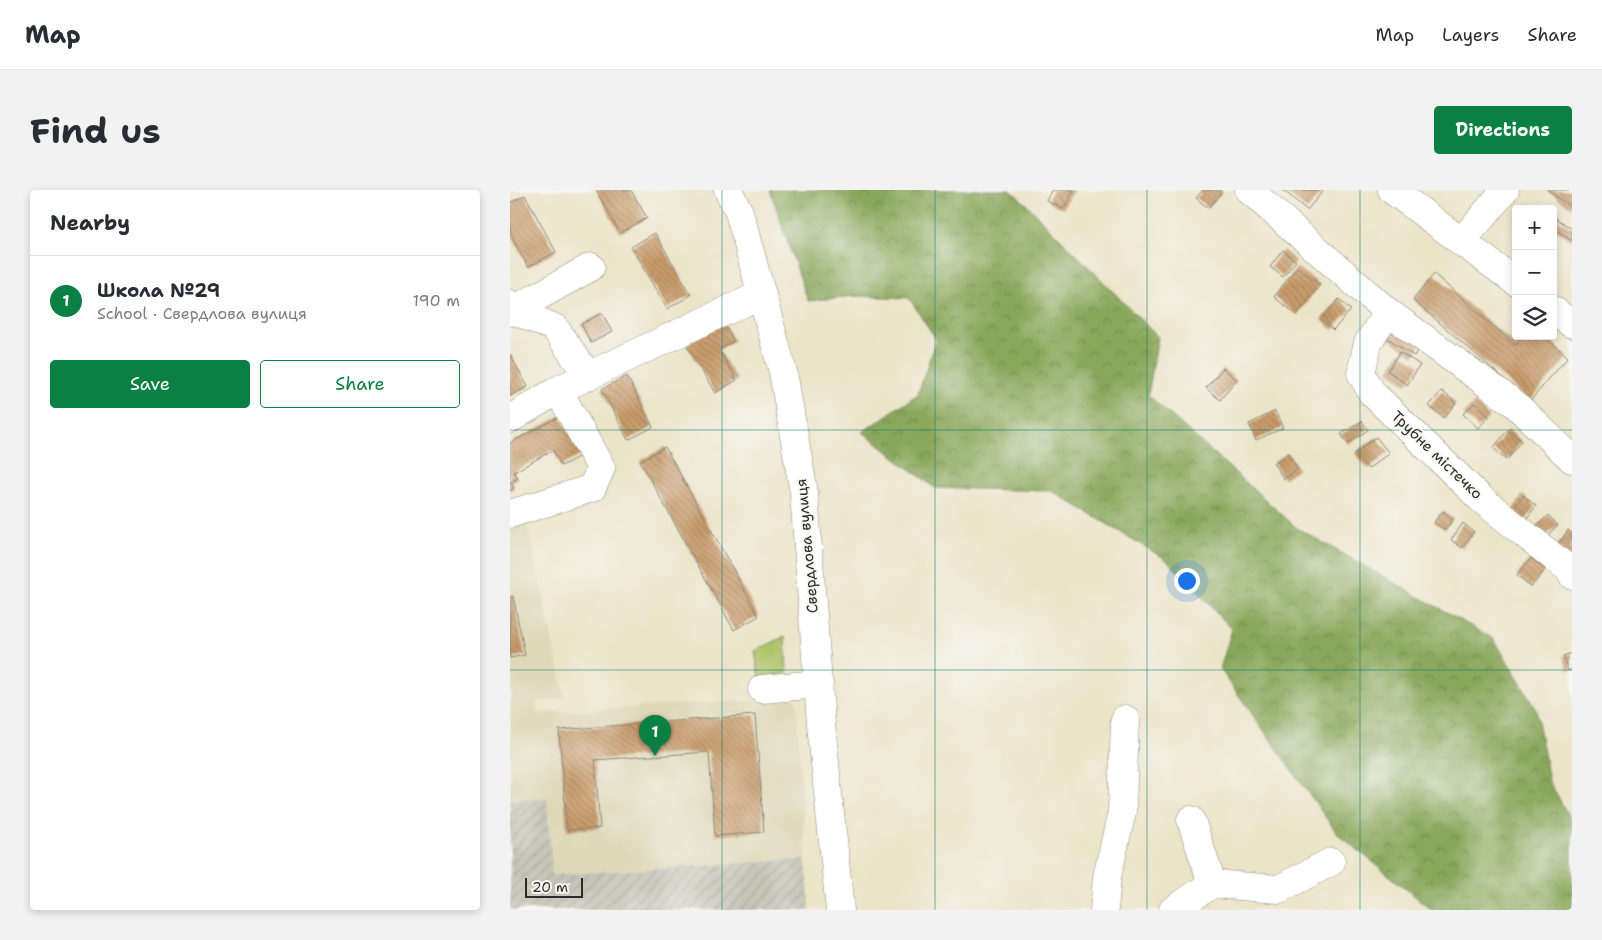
<!DOCTYPE html>
<html lang="en">
<head>
<meta charset="utf-8">
<style>
	:root { --surface:#fff; --page:#f2f2f3; --text:#2b2b33; --muted:#7c7c81; --line:#e1e1e2; --accent:#0b8043 }
	body { margin:0; font-family:"Shantell Sans",sans-serif; background:var(--page); color:var(--text) }
	.controls { position:absolute; right:15px; top:15px; display:grid; overflow:hidden; border-radius:5px; box-shadow:0 2px 8px #0003 }
	.controls button { width:45px; height:45px; display:grid; place-items:center; padding:0; border:0; border-bottom:1px solid var(--line); background:var(--surface); color:var(--text); font:25px sans-serif }
	.scale { position:absolute; left:15px; bottom:12px; width:58px; box-sizing:border-box; padding-left:5px; border:2px solid #2b2b2b; border-top:0; font-size:14px; line-height:18px; white-space:nowrap; color:#2b2b2b; -webkit-text-stroke:4px #f6f6f2; paint-order:stroke }
	.you { position:absolute; left:676px; top:390px; width:18px; height:18px; margin:-12px; border:4px solid #fff; border-radius:50%; background:#1a73e8; box-shadow:0 0 0 8px #1a73e833 }
	.badge { display:grid; place-items:center; width:32px; height:32px; border-radius:50%; background:var(--accent); color:#fff; font-size:16px; font-weight:700 }
	.pin { position:absolute; translate:-50% -41px; filter:drop-shadow(0 1px 2px #0008) }
	.pin::after { content:''; position:absolute; top:26px; width:18px; height:15px; background:inherit; clip-path:polygon(0 0,100% 0,50% 100%) }
	.list { margin:0; padding:0; list-style:none }
	h2 { display:flex; justify-content:space-between; align-items:center; height:65px; margin:0; padding:0 20px; font-size:21px }
	h2 small { font-size:16px; font-weight:400; color:var(--muted) }
	.list li { display:grid; grid-template-columns:32px 1fr auto; gap:15px; align-items:center; box-sizing:border-box; height:90px; padding:0 20px; border-top:1px solid var(--line) }
	.list b { display:block; font-size:19px; white-space:nowrap }
	.list p { margin:0; font-size:16px; white-space:nowrap; color:var(--muted) }
	.list em { font-size:16px; font-style:normal; color:var(--muted) }
	.actions { display:flex; gap:10px; padding:15px 20px }
	.actions a { flex:1; padding:11px 0; border:1px solid var(--accent); border-radius:5px; text-align:center; font-size:18px; color:var(--accent) }
	.actions .main { background:var(--accent); color:#fff }
	.icon { flex:none; width:28px; height:28px; fill:none; stroke:currentColor; stroke-width:2; stroke-linecap:round; stroke-linejoin:round }
	.map { position:relative; flex:none; width:1062px; height:720px; overflow:hidden; border-radius:5px }
	header { display:flex; align-items:center; gap:30px; box-sizing:border-box; height:70px; padding:0 25px; background:var(--surface); border-bottom:1px solid var(--line) }
	header strong { font-size:24px }
	nav { display:flex; gap:28px; margin-inline-start:auto; font-size:18px }
	.intro { display:flex; align-items:center; justify-content:space-between; box-sizing:border-box; height:120px; padding:0 30px }
	h1 { margin:0; font-size:35px }
	.button { padding:12px 22px; border-radius:5px; background:var(--accent); color:#fff; font-size:18px; font-weight:700 }
	main { display:flex; gap:30px; padding:0 30px }
	aside { flex:1; background:var(--surface); border-radius:5px; box-shadow:0 2px 8px #0003 }
	.map>svg:first-child { display:block }
</style>
</head>
<body>
<header>
<strong>Map</strong>
<nav><a>Map</a><a>Layers</a><a>Share</a></nav>
</header>
<div class="intro"><h1>Find us</h1><a class="button">Directions</a></div>
<main>
<aside>
<h2>Nearby<small></small></h2>
<ul class="list">
<li><span class="badge">1</span><div><b>Школа №29</b><p>School · Свердлова вулиця</p></div><em>190 m</em></li>
</ul>
<div class="actions"><a class="main">Save</a><a>Share</a></div>
</aside>
<div class="map">
<svg width="1062" height="720" viewBox="0 0 1062 720">
	<defs>
		<pattern id="industrial-furrows" width="10" height="10" patternUnits="userSpaceOnUse" patternTransform="scale(1.25)"><rect width="10" height="10" fill="#c5c5b8"/><path d="M-1 1l2-2M0 10L10 0M9 11l2-2" fill="none" stroke="#a9a99e"/></pattern>
		<pattern id="forest-crowns" width="20" height="18" patternUnits="userSpaceOnUse" patternTransform="scale(1.25)"><rect width="20" height="18" fill="#8aa85c"/><path d="M2 6a3 3 0 1 1 6 0M12 15a3 3 0 1 1 6 0" fill="none" stroke="#71894c"/></pattern>
		<pattern id="building-back-hatch" width="6" height="6" patternUnits="userSpaceOnUse" patternTransform="scale(1.25)"><rect width="6" height="6" fill="#c99b6a"/><path d="M-1 5l2 2M0 0l6 6M5-1l2 2" fill="none" stroke="#a37f57"/></pattern>
	</defs>
	<rect width="100%" height="100%" fill="#f6f6f2"/>
	<filter id="ink" filterUnits="userSpaceOnUse"><feTurbulence type="fractalNoise" baseFrequency=".02" numOctaves="2"/><feDisplacementMap in="SourceGraphic" scale="10" xChannelSelector="R" yChannelSelector="G"/><feConvolveMatrix kernelMatrix="1 2 1 2 8 2 1 2 1" color-interpolation-filters="sRGB"/></filter>
	<filter id="wash" filterUnits="userSpaceOnUse"><feTurbulence type="fractalNoise" baseFrequency=".0096" numOctaves="4" result="noise"/><feDisplacementMap in="SourceGraphic" scale="20" xChannelSelector="R" yChannelSelector="G"/><feGaussianBlur stdDeviation="1.12" result="paint"/><feColorMatrix in="noise" values="0 0 0 0 0 0 0 0 0 0 0 0 0 0 0 0 0 1.4 0 .05"/><feComposite in="paint" operator="in"/></filter>
	<g filter="url(#wash)">
		<rect width="100%" height="100%" fill="#ece4c8"/>
		<polygon fill="#ded8b7" points="17,334 55,508 26,512 27,523 286,508 296,669 42,685 37,608 0,610 0,337"/>
		<polygon fill="url(#industrial-furrows)" points="37,608 42,685 296,669 300,720 0,720 0,610"/>
		<polygon fill="#aec267" stroke="#6c7649" points="275,446 277,483 249,488 245,461"/>
		<polygon fill="url(#forest-crowns)" stroke="#5a6a44" points="260,0 500,0 512,10 648,147 638,205 787,338 984,449 1026,519 1039,591 1062,632 1062,720 922,720 827,643 710,479 722,439 657,370 542,301 425,298 352,242 408,204 426,149 399,108 343,106 298,111"/>
		<g id="blocks">
			<g fill="url(#building-back-hatch)">
				<polygon points="86,0 121,0 137,28 110,43"/>
				<polygon points="543,0 564,0 553,19 537,11"/>
				<polygon points="693,0 709,0 712,2 698,18 686,8"/>
				<polygon points="773,0 812,0 813,1 797,20"/>
				<polygon points="1037,0 1062,0 1062,18"/>
				<polygon points="15,5 46,62 18,77 0,44 0,13"/>
				<polygon points="1043,26 1062,39 1062,51 1043,38"/>
				<polygon points="145,43 181,105 157,119 121,57"/>
				<polygon points="773,60 786,71 773,87 760,77"/>
				<polygon points="787,77 810,95 787,125 764,107"/>
				<polygon points="924,84 1005,155 1013,146 1035,146 1058,167 1020,211 903,110"/>
				<polygon points="829,109 841,120 823,140 811,129"/>
				<polygon points="92,123 102,142 81,153 71,134"/>
				<polygon points="213,132 224,151 209,160 227,190 205,203 176,154"/>
				<polygon points="883,135 911,155 904,166 876,147"/>
				<polygon points="890,162 910,175 897,195 878,181"/>
				<polygon points="0,164 18,197 0,206"/>
				<polygon points="713,178 727,190 710,210 696,198"/>
				<polygon points="117,186 143,237 118,250 92,199"/>
				<polygon points="932,201 946,213 934,228 919,216"/>
				<polygon points="964,213 979,227 968,238 953,224"/>
				<polygon points="765,221 773,238 746,250 739,234"/>
				<polygon points="50,226 72,265 51,276 43,260 4,282 8,288 1,292 4,298 0,301 0,253"/>
				<polygon points="852,231 858,240 838,254 831,244"/>
				<polygon points="998,240 1012,251 997,270 983,258"/>
				<polygon points="866,247 879,263 858,279 845,263"/>
				<polygon points="155,257 249,426 224,440 130,271"/>
				<polygon points="778,263 788,279 774,289 763,273"/>
				<polygon points="1013,305 1026,316 1013,333 1000,323"/>
				<polygon points="933,321 943,329 935,340 924,332"/>
				<polygon points="1038,325 1048,335 1034,348 1024,339"/>
				<polygon points="953,333 964,342 952,358 941,350"/>
				<polygon points="1058,340 1062,343 1062,363 1059,367 1046,357"/>
				<polygon points="1021,368 1035,380 1021,397 1007,385"/>
				<polygon points="3,406 15,465 0,468 0,407"/>
				<polygon points="1062,463 1062,479 1058,481 1053,466"/>
				<polygon points="245,525 254,642 205,646 199,562 85,570 90,638 57,640 49,540"/>
			</g>
		</g>
	</g>
	<g filter="url(#ink)">
		<use href="#blocks" fill-opacity="0" stroke="#8c887a" stroke-width="1"/>
		<g fill="none" stroke-linecap="round" stroke-linejoin="round">
			<g stroke="#8c887a" stroke-width="29">
				<g id="minor">
					<polyline points="218,0 229,22 273,182 294,303 311,534 330,720"/>
					<polyline points="739,0 878,122 858,153 851,183 862,203 970,308 1061,381 1062,385"/>
					<polyline points="882,0 1006,92"/>
					<polyline points="951,52 995,0"/>
					<polyline points="0,114 3,120 45,138 78,186"/>
					<polyline points="1043,120 1062,134"/>
					<polyline points="0,122 81,77"/>
					<polyline points="878,122 1005,214 1062,269"/>
					<polyline points="0,229 48,200 252,104"/>
					<polyline points="0,324 82,298 91,278 48,200"/>
					<polyline points="252,499 309,494"/>
					<polyline points="702,694 769,699 821,672"/>
					<polyline points="594,720 597,687 612,622 615,529"/>
					<polyline points="663,720 702,694 681,630"/>
				</g>
			</g>
			<use href="#minor" stroke="#fff" stroke-width="28"/>
		</g>
	</g>
	<path fill="none" stroke="#0f766e" stroke-width="1" stroke-opacity="0.55" d="M 212,0 L 212,720M 425,0 L 425,720M 637,0 L 637,720M 850,0 L 850,720M 0,240 L 1062,240M 0,480 L 1062,480"/>
	<g text-anchor="middle" dominant-baseline="central" stroke-width="4" stroke-linejoin="round" paint-order="stroke">
		<g font-size="15" fill="#2b2b2b" stroke="#f6f6f2">
			<text transform="translate(927 265) rotate(44)">Трубне містечко</text>
			<text transform="translate(297 356) rotate(-95)">Свердлова вулиця</text>
		</g>
	</g>
</svg>
<div class="controls">
<button>+</button>
<button>−</button>
<button><svg class="icon" aria-label="layers" viewBox="0 0 24 24"><path d="M12 4l9 5-9 5-9-5zM3 14l9 5 9-5"/></svg></button>
</div>
<div class="scale">20 m</div>
<div class="you"></div>
<div class="pin badge" style="left:145px;top:566px">1</div>
</div>
</main>
</body>
</html>
